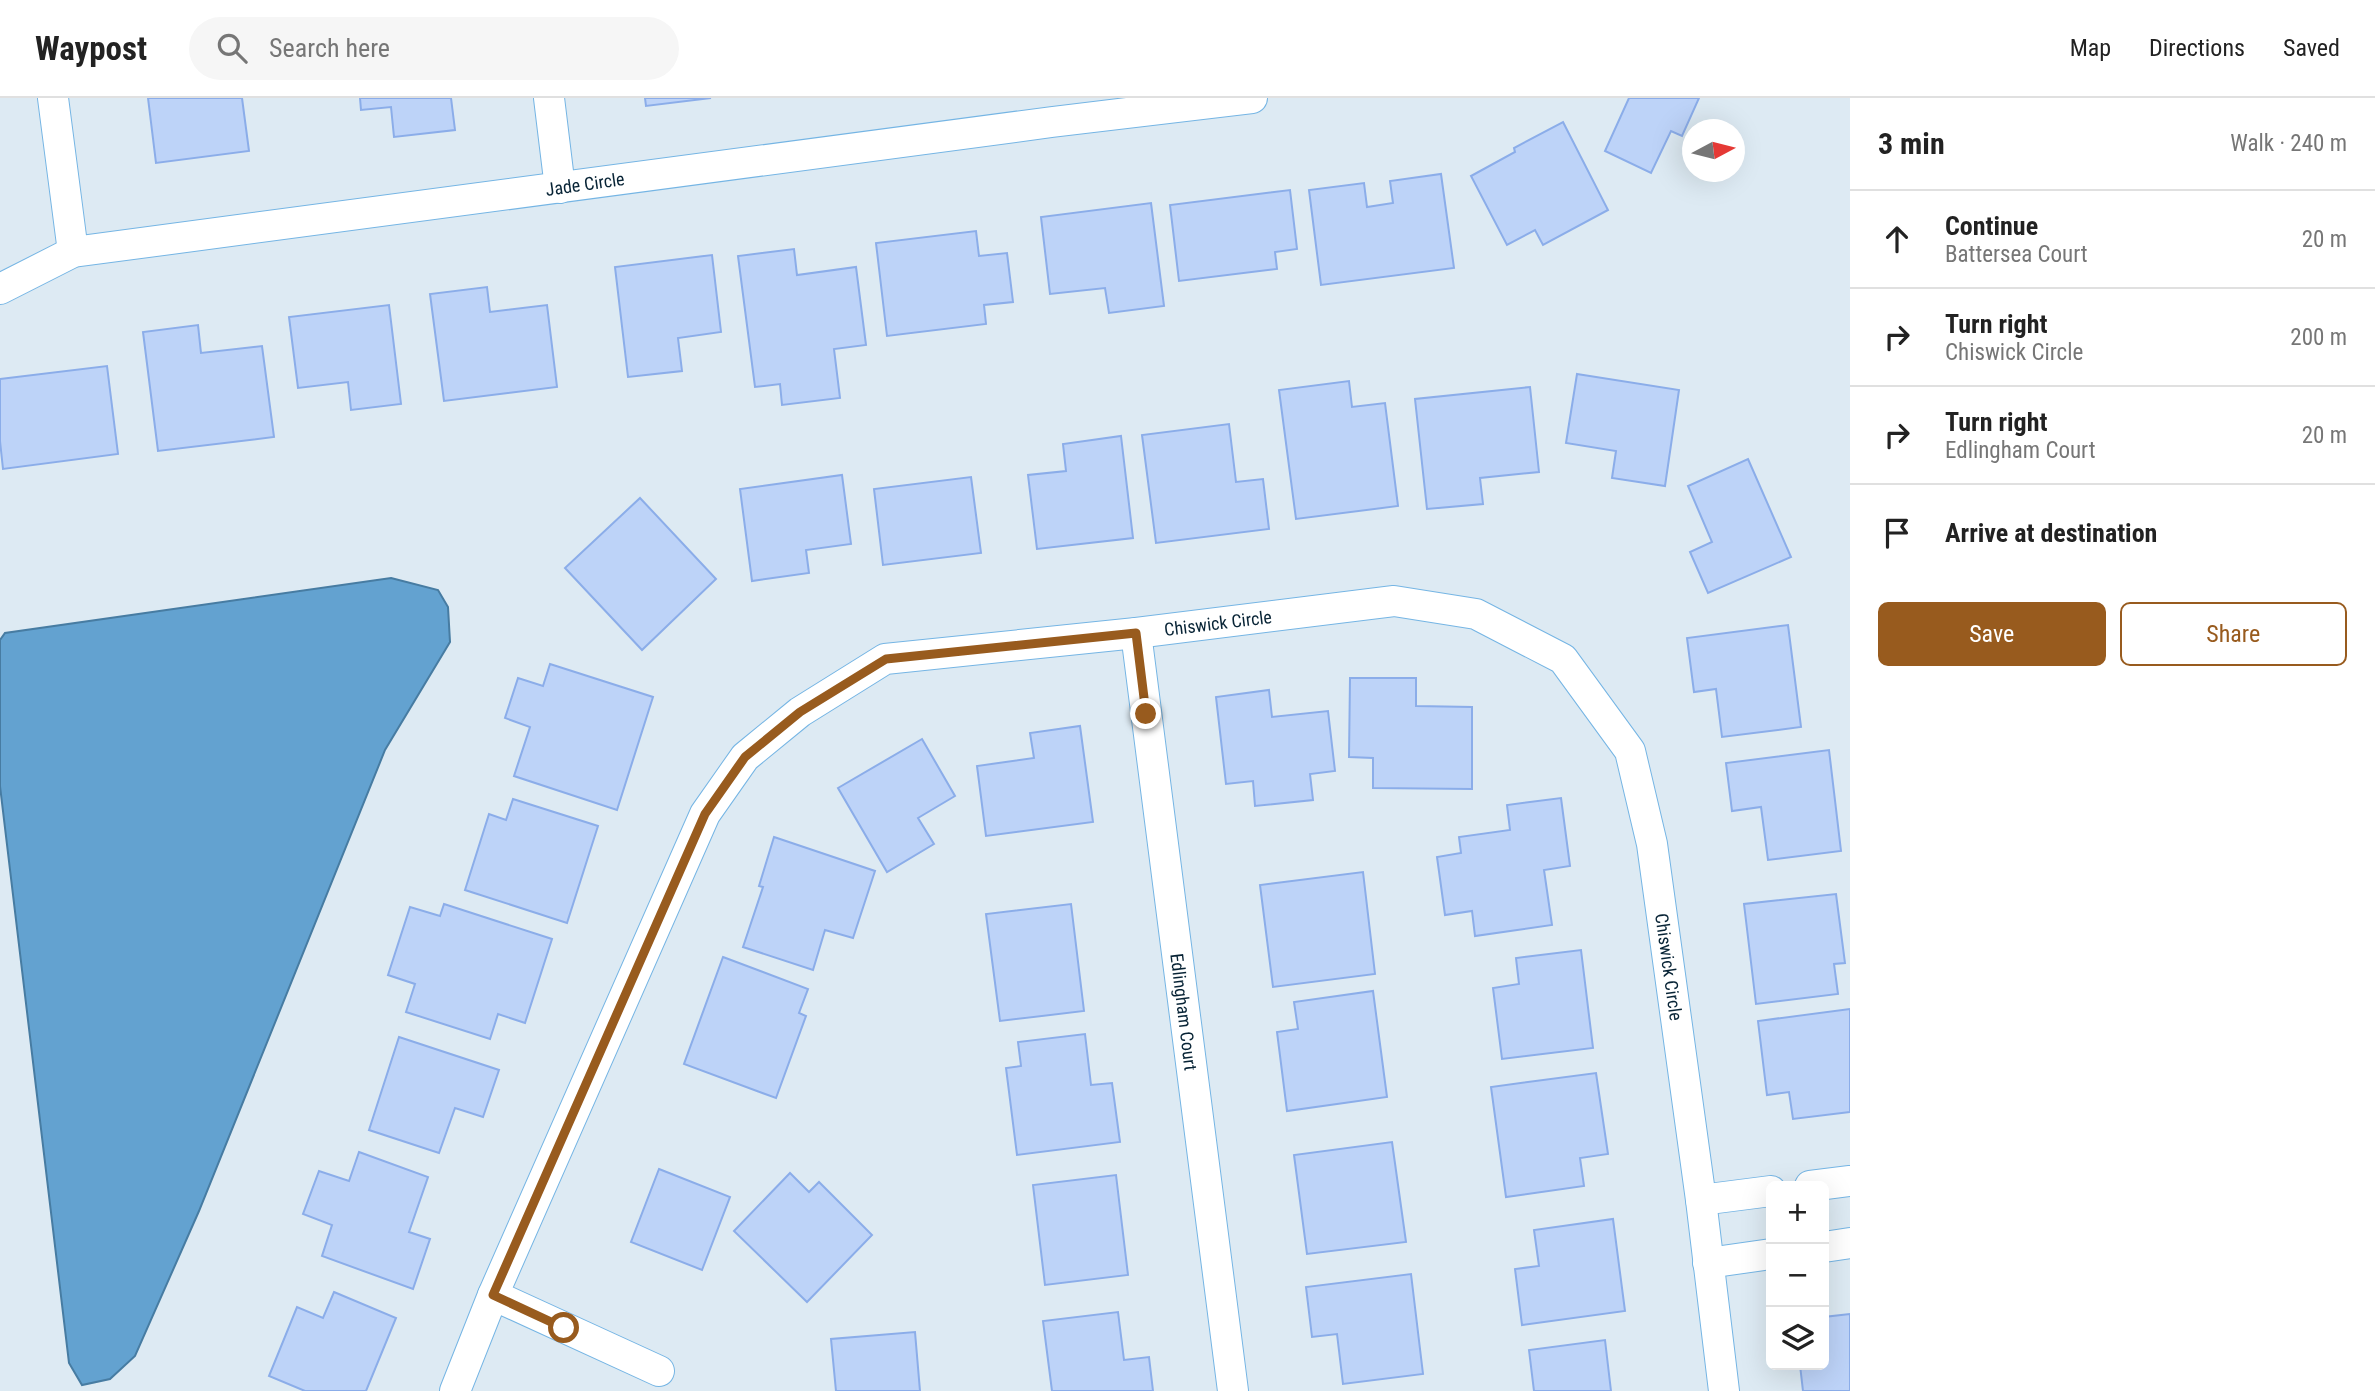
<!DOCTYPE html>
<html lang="en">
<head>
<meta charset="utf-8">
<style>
	:root { --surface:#fff; --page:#f6f6f6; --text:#222; --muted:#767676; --line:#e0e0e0; --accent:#985b1e }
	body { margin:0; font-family:"Roboto Condensed",sans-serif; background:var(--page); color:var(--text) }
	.controls { position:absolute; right:21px; bottom:21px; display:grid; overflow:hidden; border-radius:10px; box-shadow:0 7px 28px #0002 }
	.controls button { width:63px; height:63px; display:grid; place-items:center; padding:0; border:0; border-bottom:2px solid var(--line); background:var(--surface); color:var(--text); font:35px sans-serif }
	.compass { position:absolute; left:1682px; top:21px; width:63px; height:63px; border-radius:50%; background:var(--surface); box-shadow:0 7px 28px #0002; rotate:83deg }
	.stop { position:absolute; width:21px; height:21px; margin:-16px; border:5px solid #985b1e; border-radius:50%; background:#fff }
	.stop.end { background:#985b1e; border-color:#fff; box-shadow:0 2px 7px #0008 }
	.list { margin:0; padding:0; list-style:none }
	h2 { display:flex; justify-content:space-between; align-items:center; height:91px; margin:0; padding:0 28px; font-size:30px }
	h2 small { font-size:23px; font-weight:400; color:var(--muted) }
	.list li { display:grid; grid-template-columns:46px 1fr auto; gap:21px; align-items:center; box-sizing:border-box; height:98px; padding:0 28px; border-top:2px solid var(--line) }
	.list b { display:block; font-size:26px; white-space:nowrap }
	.list p { margin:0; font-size:23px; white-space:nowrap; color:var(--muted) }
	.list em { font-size:23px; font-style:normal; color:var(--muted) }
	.actions { display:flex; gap:14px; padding:21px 28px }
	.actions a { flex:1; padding:16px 0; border:2px solid var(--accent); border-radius:10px; text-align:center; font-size:24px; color:var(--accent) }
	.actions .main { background:var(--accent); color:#fff }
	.icon { flex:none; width:38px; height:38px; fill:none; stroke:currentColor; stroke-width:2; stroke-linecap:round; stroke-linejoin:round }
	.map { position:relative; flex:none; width:1850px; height:1293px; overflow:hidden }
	header { display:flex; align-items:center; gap:42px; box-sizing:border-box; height:98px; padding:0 35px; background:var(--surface); border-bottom:2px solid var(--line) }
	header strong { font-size:33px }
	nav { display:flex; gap:38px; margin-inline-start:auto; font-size:24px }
	.search { width:490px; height:63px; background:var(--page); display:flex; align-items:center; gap:18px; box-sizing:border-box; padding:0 24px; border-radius:38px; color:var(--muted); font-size:26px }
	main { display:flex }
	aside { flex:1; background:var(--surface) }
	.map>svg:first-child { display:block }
</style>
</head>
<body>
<header>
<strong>Waypost</strong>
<div class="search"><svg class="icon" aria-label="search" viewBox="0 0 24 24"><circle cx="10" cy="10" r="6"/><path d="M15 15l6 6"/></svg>Search here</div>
<nav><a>Map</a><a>Directions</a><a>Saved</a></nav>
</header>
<main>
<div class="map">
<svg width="1850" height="1293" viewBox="0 0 1850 1293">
	<rect width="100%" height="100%" fill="#ddeaf3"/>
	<polygon fill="#63a2d0" stroke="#477ca2" stroke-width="2" points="391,480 438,492 448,509 450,544 385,652 199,1113 135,1258 110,1281 82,1287 69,1265 0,688 0,542 5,535"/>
	<g fill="#bdd3f8" stroke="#8bade9" stroke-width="2">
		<polygon points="148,0 242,0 249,53 156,65"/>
		<polygon points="360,0 451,0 455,32 394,39 391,9 361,12"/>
		<polygon points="645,0 711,0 646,8"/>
		<polygon points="1629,0 1699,0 1682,38 1671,33 1651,75 1605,53"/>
		<polygon points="1563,24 1608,112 1543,147 1535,132 1507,147 1471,78 1515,54 1514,50"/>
		<polygon points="1441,76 1454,170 1321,187 1309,92 1364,85 1367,109 1393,105 1390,83"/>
		<polygon points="1290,92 1297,151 1275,154 1277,171 1179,183 1170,107"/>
		<polygon points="1151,105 1164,208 1109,215 1105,190 1050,196 1041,119"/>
		<polygon points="976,133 979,158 1007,155 1013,204 984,207 986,226 887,238 876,145"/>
		<polygon points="794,151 797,177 856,169 866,247 834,251 840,300 782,307 780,286 755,289 738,158"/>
		<polygon points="712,157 721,234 678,240 682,273 628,279 615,169"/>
		<polygon points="487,189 490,214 547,207 557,289 444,303 430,196"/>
		<polygon points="389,207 401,306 351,312 348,284 298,290 289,219"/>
		<polygon points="198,227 201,255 262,248 274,339 158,353 143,234"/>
		<polygon points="107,268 118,356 3,371 0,343 0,281"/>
		<polygon points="1577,276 1679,292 1665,388 1612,380 1616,353 1566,345"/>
		<polygon points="1349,283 1352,309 1385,305 1398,408 1296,421 1279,292"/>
		<polygon points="1530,289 1539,374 1480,380 1483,406 1427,411 1415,301"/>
		<polygon points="1229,326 1236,384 1263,381 1269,431 1156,445 1142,337"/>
		<polygon points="1121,338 1133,440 1037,451 1028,377 1066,373 1063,346"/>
		<polygon points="1748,361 1791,459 1708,495 1690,454 1712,444 1688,388"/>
		<polygon points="842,377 851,446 806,452 809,475 752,483 740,391"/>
		<polygon points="971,379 981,455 883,467 874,391"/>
		<polygon points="640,400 716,481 642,552 565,470"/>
		<polygon points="1788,527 1801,629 1722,639 1716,591 1694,594 1687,540"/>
		<polygon points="550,566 653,599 617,712 514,678 530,629 505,620 518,580 543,588"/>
		<polygon points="1350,580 1416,580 1416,608 1472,609 1472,691 1373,690 1373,660 1349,659"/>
		<polygon points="1269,592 1272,619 1328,613 1335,673 1310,676 1313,702 1255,708 1253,683 1226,686 1216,599"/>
		<polygon points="1080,628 1093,724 986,738 977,668 1034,660 1030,635"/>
		<polygon points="922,641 955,698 918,720 934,746 887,774 838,690"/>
		<polygon points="1829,652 1841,753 1768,762 1761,709 1732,713 1726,665"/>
		<polygon points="1561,700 1570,768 1544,772 1552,827 1475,838 1472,813 1445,817 1437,759 1461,755 1459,739 1510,732 1507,707"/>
		<polygon points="513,701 598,728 567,825 465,792 489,716 506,722"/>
		<polygon points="774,739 875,773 853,840 825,832 813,872 743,849 763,789 759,788"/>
		<polygon points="1363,774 1375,876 1273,889 1260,787"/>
		<polygon points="1836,796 1845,865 1834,866 1838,896 1756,906 1744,806"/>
		<polygon points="444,806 552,841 525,925 498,916 490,941 406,914 415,886 388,877 410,809 440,818"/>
		<polygon points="1071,806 1084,913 1000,923 986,816"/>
		<polygon points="1581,852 1593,950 1502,961 1493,890 1519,886 1516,860"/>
		<polygon points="723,859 808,891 799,915 806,918 776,1000 684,966"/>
		<polygon points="1373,893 1387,999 1287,1013 1277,934 1298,931 1294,904"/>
		<polygon points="1850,911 1850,1014 1793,1021 1789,994 1767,997 1758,923"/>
		<polygon points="1085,936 1091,987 1112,985 1120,1044 1017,1057 1006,970 1021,968 1018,944"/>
		<polygon points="399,939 499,972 483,1019 455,1010 439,1055 369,1032"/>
		<polygon points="1596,975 1608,1056 1580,1060 1584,1088 1506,1099 1491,989"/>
		<polygon points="1392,1044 1406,1144 1307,1156 1294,1057"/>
		<polygon points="359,1054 428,1079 409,1134 430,1141 413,1191 322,1158 332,1127 303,1116 319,1073 349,1083"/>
		<polygon points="659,1071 730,1099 702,1172 631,1144"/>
		<polygon points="790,1075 809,1094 819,1084 872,1137 807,1204 734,1133"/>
		<polygon points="1116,1077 1128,1177 1045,1187 1033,1087"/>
		<polygon points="1613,1121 1625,1213 1522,1227 1515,1171 1539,1168 1534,1132"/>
		<polygon points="1411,1176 1423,1276 1343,1286 1337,1236 1312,1239 1306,1189"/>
		<polygon points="334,1194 396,1220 366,1293 305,1293 269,1278 297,1209 323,1220"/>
		<polygon points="1118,1214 1124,1262 1149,1259 1153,1293 1052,1293 1043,1223"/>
		<polygon points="1850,1216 1850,1293 1803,1293 1800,1267 1824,1267 1824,1219"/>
		<polygon points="915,1234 920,1293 836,1293 831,1241"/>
		<polygon points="1605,1242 1611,1293 1534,1293 1529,1252"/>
	</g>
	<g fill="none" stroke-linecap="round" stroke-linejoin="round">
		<g stroke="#75b5e4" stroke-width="32">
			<g id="street">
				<polyline points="53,0 73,154"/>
				<polyline points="549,0 560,90"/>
				<polyline points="0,191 73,154 1052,24 1252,0"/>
				<polyline points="1136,535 1233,1293"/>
				<polyline points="1810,1088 1850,1083"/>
				<polyline points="1701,1102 1771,1093"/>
				<polyline points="1824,1149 1850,1145"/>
				<polyline points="1708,1165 1771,1156"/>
				<polyline points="493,1197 659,1273"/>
				<polyline points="455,1293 493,1197 705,716 745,659 800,614 885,561 1136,535 1394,503 1476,516 1563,561 1630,653 1652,746 1701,1102 1724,1293"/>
			</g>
		</g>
		<use href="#street" stroke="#fff" stroke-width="30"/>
	</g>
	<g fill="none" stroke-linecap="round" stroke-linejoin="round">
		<polyline stroke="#985b1e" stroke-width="9" points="564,1230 493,1197 705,716 745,659 800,614 886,561 1136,535 1146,616"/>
	</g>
	<g text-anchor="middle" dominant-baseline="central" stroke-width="5" stroke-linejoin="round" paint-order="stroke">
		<g font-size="18" fill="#072335" stroke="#fff">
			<text transform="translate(585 86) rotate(-8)">Jade Circle</text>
			<text transform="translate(1218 525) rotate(-7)">Chiswick Circle</text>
			<text transform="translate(1669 869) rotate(82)">Chiswick Circle</text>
			<text transform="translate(1184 914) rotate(83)">Edlingham Court</text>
		</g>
	</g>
</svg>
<div class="controls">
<button>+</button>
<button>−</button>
<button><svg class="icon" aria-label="layers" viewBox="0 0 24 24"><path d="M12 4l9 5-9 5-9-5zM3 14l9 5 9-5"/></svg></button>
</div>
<svg class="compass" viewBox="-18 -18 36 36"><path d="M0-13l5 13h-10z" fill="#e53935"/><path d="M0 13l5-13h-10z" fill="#767676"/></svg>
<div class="stop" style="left:564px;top:1230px"></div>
<div class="stop end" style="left:1146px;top:616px"></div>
</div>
<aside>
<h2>3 min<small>Walk · 240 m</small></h2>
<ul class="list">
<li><svg class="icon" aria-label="ahead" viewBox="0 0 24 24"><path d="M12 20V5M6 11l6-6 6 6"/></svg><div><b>Continue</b><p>Battersea Court</p></div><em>20 m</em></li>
<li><svg class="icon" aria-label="right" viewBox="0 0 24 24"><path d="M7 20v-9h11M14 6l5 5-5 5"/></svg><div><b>Turn right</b><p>Chiswick Circle</p></div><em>200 m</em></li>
<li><svg class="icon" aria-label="right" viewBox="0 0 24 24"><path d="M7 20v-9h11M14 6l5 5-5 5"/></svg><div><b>Turn right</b><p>Edlingham Court</p></div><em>20 m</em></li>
<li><svg class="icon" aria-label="arrive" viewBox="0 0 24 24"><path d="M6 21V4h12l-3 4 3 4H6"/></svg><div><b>Arrive at destination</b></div></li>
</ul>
<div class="actions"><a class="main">Save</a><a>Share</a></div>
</aside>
</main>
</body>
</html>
